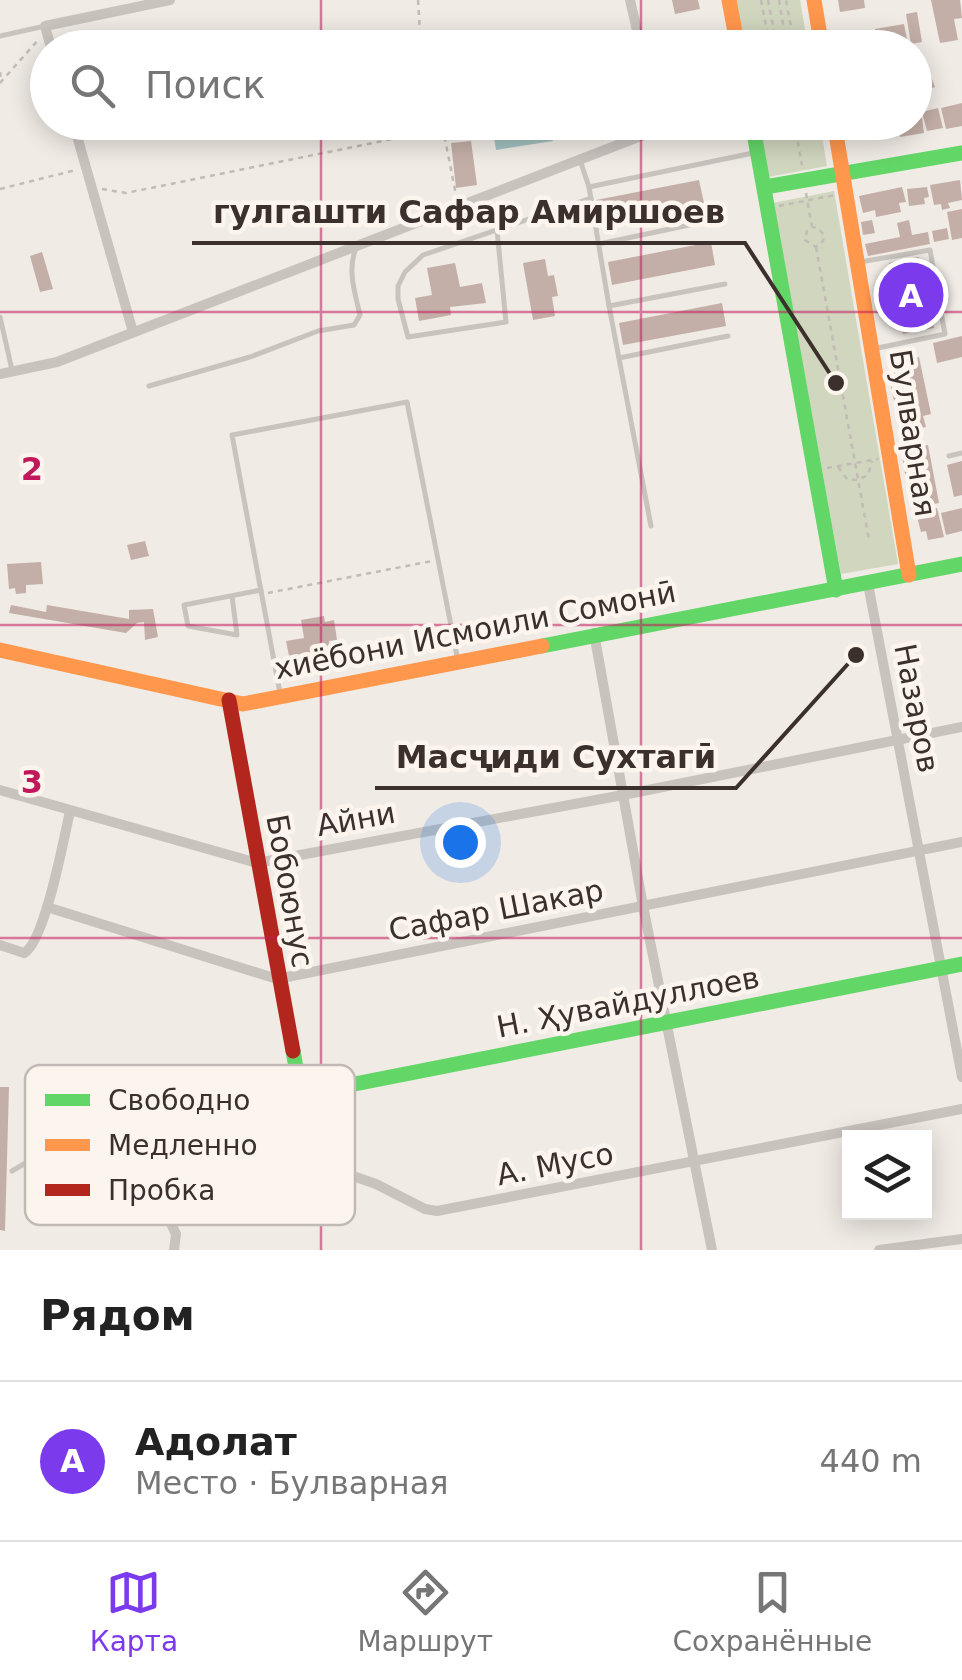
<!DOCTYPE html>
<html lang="ru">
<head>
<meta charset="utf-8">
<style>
	:root { --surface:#fff; --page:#f2f2f2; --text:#222; --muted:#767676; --line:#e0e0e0; --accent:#7c3aed }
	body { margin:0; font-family:"DejaVu Sans",sans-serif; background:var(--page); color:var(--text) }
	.controls { position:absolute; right:30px; bottom:30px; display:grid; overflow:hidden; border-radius:0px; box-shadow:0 5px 25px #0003 }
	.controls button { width:90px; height:90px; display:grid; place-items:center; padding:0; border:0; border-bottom:2px solid var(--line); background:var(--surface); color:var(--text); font:50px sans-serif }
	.you { position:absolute; left:460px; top:842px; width:35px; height:35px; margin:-25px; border:8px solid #fff; border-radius:50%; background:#1a73e8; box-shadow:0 0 0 15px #1a73e833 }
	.badge { display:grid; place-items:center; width:65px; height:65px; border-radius:50%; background:var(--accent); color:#fff; font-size:32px; font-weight:700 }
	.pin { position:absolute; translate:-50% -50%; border:5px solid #fff; box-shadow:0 2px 10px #0006 }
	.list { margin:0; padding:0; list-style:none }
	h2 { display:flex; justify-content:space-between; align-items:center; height:130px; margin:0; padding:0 40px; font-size:42px }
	h2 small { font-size:32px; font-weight:400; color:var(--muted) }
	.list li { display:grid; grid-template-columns:65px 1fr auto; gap:30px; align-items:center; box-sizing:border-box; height:160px; padding:0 40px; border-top:2px solid var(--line) }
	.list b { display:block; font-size:38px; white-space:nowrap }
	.list p { margin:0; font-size:32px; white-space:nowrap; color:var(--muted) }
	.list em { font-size:32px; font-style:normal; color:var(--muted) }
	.icon { flex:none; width:55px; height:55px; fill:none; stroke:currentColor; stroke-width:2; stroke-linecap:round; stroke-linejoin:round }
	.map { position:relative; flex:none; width:962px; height:1250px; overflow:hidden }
	.search { position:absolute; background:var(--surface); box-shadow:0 5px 25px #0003; left:30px; right:30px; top:30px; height:110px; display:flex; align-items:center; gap:25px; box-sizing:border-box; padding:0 35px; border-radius:55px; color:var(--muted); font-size:38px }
	.sheet { height:290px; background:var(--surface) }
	nav { display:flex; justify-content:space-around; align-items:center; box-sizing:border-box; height:140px; border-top:2px solid var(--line); background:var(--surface); font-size:28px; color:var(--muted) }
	nav a { display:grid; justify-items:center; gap:5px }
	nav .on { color:var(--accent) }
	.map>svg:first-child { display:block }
</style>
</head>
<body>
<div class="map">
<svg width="962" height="1250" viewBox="0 0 962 1250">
	<rect width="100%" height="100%" fill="#f0ebe5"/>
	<g fill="#d1d6bf">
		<polygon points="736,0 800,0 808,47 744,47"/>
		<polygon points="758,123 820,123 827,166 768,177"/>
		<polygon points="834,191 898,564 841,574 773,203"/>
	</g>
	<polygon fill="#a1c2c1" points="550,123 553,141 496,150 492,124"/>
	<g fill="#c3afa7">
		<polygon points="672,0 698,0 700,9 675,14"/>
		<polygon points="838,0 864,0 865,8 840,12"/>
		<polygon points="931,0 960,0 962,18 954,19 958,40 940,43"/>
		<polygon points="917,12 922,42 911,44 906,14"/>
		<polygon points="904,24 908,44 878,48 875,29"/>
		<polygon points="926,64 935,87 918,93 914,68"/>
		<polygon points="962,103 962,126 946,129 941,108"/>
		<polygon points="938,108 943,128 927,131 922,112"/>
		<polygon points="922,118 924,133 900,137 898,122 914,122 914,120"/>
		<polygon points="471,141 477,185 456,188 451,143"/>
		<polygon points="699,180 704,203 601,223 596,200"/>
		<polygon points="960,180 962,200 948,203 950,208 942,210 941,204 934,205 930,185"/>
		<polygon points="902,187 906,202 899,203 901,212 876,217 875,210 863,213 859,196"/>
		<polygon points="927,187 929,197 924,198 925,204 909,206 907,189"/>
		<polygon points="962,209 962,238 952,240 947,212"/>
		<polygon points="872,220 875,233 863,235 861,222"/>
		<polygon points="909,220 912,235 928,232 930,244 868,256 865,244 900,237 897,223"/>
		<polygon points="947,228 949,239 934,242 932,231"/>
		<polygon points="711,242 715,265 612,285 608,262"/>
		<polygon points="42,252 53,289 40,292 30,256"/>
		<polygon points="919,257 934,328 903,334 889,263"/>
		<polygon points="545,259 548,276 554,275 558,296 552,297 555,316 533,320 523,263"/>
		<polygon points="455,263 460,287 482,283 486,303 450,307 451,315 419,321 415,298 432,295 427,268"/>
		<polygon points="722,303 726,326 623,345 619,323"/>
		<polygon points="962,336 962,357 937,363 933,343"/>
		<polygon points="919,357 931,414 923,416 926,427 906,431 900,400 894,401 891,387 897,386 892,363"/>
		<polygon points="928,445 939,503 918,507 913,479 906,480 901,449"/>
		<polygon points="962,461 962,495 954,497 947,465"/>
		<polygon points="937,508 944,537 928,540 926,531 921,532 916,513"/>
		<polygon points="962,508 962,531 946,535 941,513"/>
		<polygon points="145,541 149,556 131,560 127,545"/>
		<polygon points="41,562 43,584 26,585 26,593 16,594 15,588 9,589 7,564"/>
		<polygon points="11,605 46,612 47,605 129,619 129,610 153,609 158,637 145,640 144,622 137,623 126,633 9,613"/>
		<polygon points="324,616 325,622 334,620 337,640 329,641 330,649 289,656 286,641 304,638 301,620"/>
		<polygon points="0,1087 9,1087 5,1231 0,1230"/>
	</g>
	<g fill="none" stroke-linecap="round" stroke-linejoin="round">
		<g stroke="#c2bbb6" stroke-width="2.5" stroke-dasharray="5 5" stroke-linecap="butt">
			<polyline points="418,0 421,48"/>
			<polyline points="761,0 768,37 792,33 786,0"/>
			<polyline points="768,0 777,48"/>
			<polyline points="779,0 787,48"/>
			<polyline points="0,72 1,81"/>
			<polyline points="0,83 39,39"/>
			<polyline points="426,122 427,132 444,134 456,195"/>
			<polyline points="794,122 802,165"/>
			<polyline points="0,189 76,170"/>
			<polyline points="102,189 126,193 427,132"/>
			<polyline points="806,193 812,227 807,231 805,240 816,247 823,241 824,235 818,228 812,227"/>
			<polyline points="779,206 835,195"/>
			<polyline points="816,247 869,540"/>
			<polyline points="838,467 847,479 858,480 868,475 872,461"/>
			<polyline points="827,468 878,459"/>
			<polyline points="268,593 432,561"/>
			<polyline points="316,1103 320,1124 309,1131 319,1152"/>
		</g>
		<g stroke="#c9c3be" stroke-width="5">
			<polyline points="0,36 45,26"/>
			<polyline points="580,160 589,187 609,306 725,284"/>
			<polyline points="589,187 753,153"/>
			<polyline points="497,230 506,322 408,337 398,299 398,286 405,272 423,255 591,198"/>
			<polyline points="599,244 713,220"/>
			<polyline points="860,262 930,250 945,334 873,349"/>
			<polyline points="609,306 651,526"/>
			<polyline points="0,317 12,370"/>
			<polyline points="619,358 728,336"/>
			<path d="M 149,386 L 250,357 L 318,331 L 354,325 L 360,315 C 355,293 347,270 356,248"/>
			<polyline points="949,456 962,453"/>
			<polyline points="232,596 237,635 188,626 184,605 261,590"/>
			<polyline points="280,693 232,435 407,402 458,661"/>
			<polyline points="12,1171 69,1137 126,1136"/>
		</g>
		<g stroke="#c9c3be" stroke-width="10">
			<polyline points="630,0 641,48"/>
			<polyline points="51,48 45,26 170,0"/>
			<polyline points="73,122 133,332"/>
			<polyline points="0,374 57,362 659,129 691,122"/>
			<polyline points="868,584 962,1077"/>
			<polyline points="594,633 643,906 712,1250"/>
			<polyline points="0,790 257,863 623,795 962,727"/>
			<polyline points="47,907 277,979 962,842"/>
			<path d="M 0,945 L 24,953 C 45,942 64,838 70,811"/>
			<polyline points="174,1250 176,1234 129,1136 171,1113 376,1184 425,1209 437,1211 962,1109"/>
			<polyline points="879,1250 962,1239"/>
		</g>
		<g stroke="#63d668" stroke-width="15">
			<polyline points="752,122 836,590"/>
			<polyline points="765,187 962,153"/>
			<polyline points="542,646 962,564"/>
			<polyline points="293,1051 298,1079 314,1092 962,964"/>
		</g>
		<g stroke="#ff974d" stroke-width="15">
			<polyline points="729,0 738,48"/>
			<polyline points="814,0 822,48"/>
			<polyline points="834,122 909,575"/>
			<polyline points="0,650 243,704 542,646"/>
		</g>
		<polyline stroke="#b3261e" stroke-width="15" points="229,700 293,1051"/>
	</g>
	<path fill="none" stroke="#c2185b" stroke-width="2.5" stroke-opacity="0.55" d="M 321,0 L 321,48M 641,0 L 641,48M 321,122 L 321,1250M 641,122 L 641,1250M 0,312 L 962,312M 0,625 L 962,625M 0,938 L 962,938"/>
	<g text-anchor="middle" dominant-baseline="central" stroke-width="9" stroke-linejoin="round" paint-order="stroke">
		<g font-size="30" fill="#3b302b" stroke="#fbf5ee">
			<text transform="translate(913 433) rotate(81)">Булварная</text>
			<text transform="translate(475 630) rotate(-11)">хиёбони Исмоили Сомонӣ</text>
			<text transform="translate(917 708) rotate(79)">Назаров</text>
			<text transform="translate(356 819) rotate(-10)">Айни</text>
			<text transform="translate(290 891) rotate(80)">Бобоюнус</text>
			<text transform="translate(496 910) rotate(-11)">Сафар Шакар</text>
			<text transform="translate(628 1002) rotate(-11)">Н. Ҳувайдуллоев</text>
			<text transform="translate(555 1164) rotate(-11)">А. Мусо</text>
		</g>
	</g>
	<rect x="25" y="1065" width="330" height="160" rx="15" fill="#fbf5ee" stroke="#c1bab4" stroke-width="2.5"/>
	<rect x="45" y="1094" width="45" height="12" fill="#63d668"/>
	<rect x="45" y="1139" width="45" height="12" fill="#ff974d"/>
	<rect x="45" y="1184" width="45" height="12" fill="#b3261e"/>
	<g font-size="28" fill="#3b302b">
		<text x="108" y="1110">Свободно</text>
		<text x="108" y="1155">Медленно</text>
		<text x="108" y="1200">Пробка</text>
	</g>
	<g font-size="32" text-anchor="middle" font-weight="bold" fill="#c2185b" stroke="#fbf5ee" stroke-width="9" stroke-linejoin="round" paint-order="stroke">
		<text x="32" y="480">2</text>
		<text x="32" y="793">3</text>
	</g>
	<path fill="none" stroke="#3b302b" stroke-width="4" d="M836 383L745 243H192M856 655L736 788H375"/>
	<g fill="#3b302b" stroke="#fbf5ee" stroke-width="4">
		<circle cx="836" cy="383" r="10"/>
		<circle cx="856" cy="655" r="10"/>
	</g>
	<g font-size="32" text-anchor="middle" font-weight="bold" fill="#3b302b" stroke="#fbf5ee" stroke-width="9" stroke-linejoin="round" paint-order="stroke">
		<text x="469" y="223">гулгашти Сафар Амиршоев</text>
		<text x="556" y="768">Масҷиди Сухтагӣ</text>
	</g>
</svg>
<div class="controls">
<button><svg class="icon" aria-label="layers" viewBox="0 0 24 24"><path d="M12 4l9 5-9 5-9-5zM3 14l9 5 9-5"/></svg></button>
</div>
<div class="you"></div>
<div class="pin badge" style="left:911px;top:295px">A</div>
<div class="search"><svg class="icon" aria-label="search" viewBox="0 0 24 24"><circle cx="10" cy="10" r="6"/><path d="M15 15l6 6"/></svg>Поиск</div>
</div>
<section class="sheet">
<h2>Рядом<small></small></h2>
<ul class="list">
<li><span class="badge">A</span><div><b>Адолат</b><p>Место · Булварная</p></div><em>440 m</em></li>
</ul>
</section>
<nav>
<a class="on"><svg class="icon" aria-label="map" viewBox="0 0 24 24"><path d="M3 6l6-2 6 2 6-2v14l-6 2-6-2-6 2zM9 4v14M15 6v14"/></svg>Карта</a>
<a><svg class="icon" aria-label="directions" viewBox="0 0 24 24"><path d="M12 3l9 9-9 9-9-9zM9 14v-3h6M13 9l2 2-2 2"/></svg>Маршрут</a>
<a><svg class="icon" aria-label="saved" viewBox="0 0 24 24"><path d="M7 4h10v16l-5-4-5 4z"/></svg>Сохранённые</a>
</nav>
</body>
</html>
